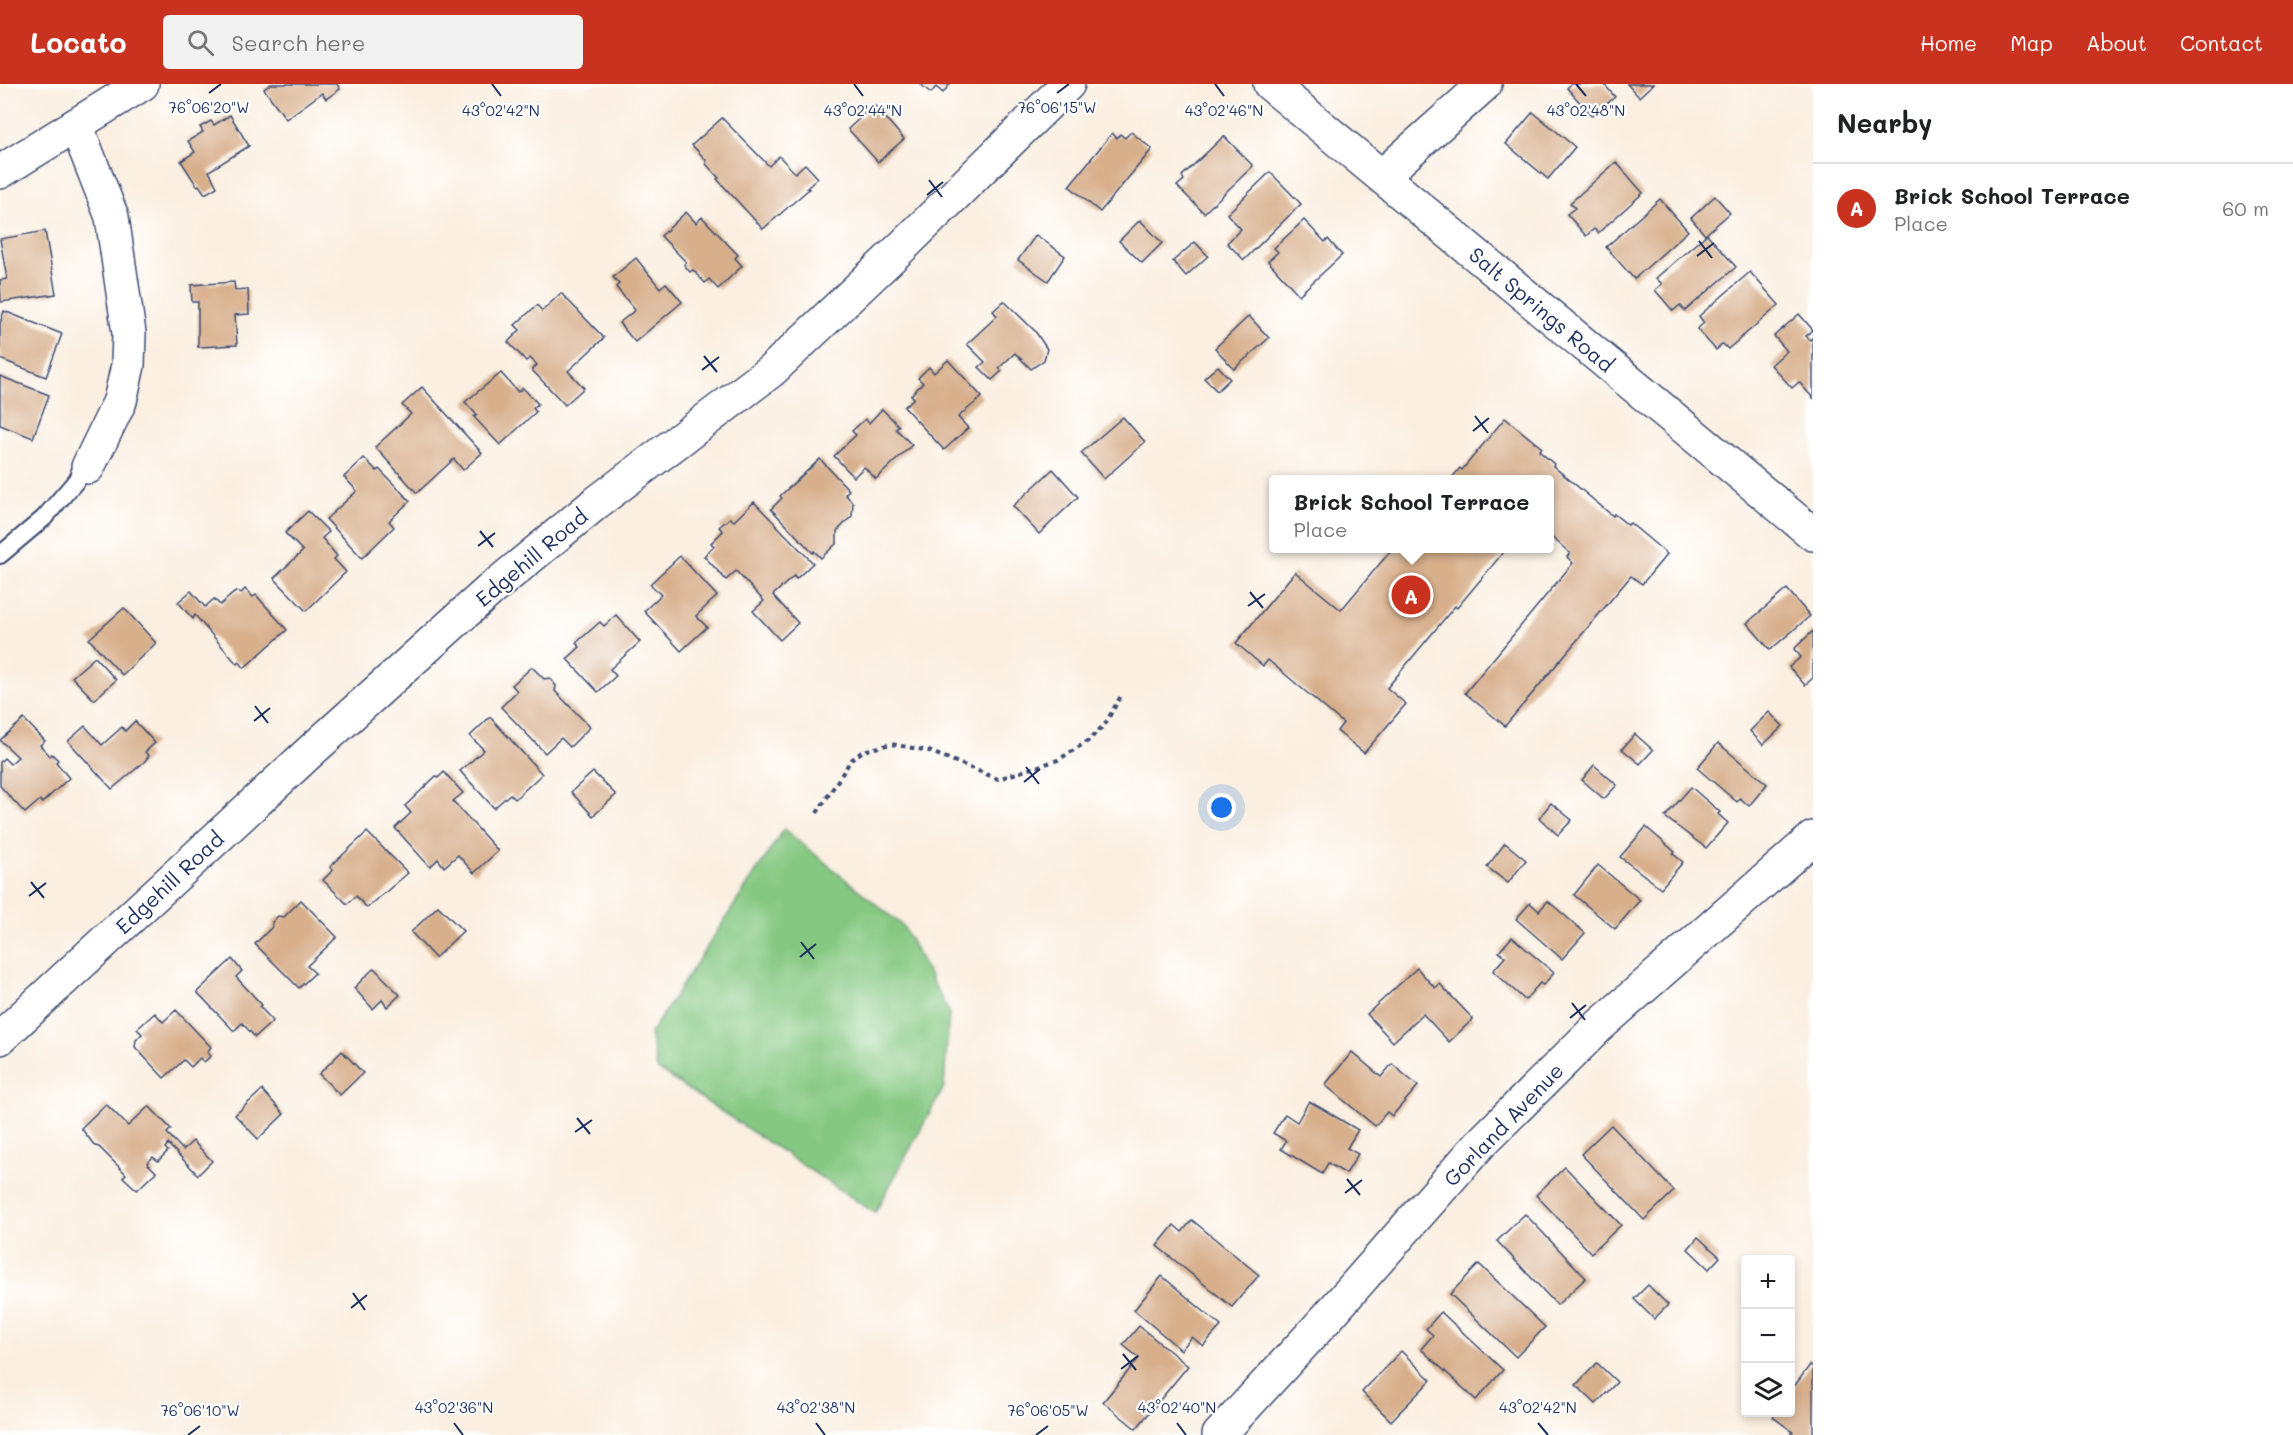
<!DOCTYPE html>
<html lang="en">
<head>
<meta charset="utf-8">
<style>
	:root { --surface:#fff; --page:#f2f2f2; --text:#202124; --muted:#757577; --line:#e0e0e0; --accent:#c8321e }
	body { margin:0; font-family:Mali,sans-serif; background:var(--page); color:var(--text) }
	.controls { position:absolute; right:18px; bottom:18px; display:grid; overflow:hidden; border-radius:6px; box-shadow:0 3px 9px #0003 }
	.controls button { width:54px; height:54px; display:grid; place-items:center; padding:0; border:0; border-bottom:2px solid var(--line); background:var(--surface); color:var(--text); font:30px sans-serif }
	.you { position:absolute; left:1222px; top:724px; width:21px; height:21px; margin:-15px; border:4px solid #fff; border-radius:50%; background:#1a73e8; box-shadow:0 0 0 9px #1a73e833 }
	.badge { display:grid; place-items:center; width:39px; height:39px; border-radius:50%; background:var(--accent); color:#fff; font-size:20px; font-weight:700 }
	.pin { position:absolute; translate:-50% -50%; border:3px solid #fff; box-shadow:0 2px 6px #0006 }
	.popup { position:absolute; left:1269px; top:391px; width:285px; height:78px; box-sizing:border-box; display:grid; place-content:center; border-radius:6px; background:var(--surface); filter:drop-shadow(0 2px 4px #0005); font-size:20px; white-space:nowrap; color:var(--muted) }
	.popup b { font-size:22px; color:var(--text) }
	.popup::after { content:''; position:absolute; left:50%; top:100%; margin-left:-12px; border:12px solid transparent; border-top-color:var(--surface) }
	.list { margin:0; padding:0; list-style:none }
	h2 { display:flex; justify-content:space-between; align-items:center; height:78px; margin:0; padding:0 24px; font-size:26px }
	h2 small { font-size:20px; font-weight:400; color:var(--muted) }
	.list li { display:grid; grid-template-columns:39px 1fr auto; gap:18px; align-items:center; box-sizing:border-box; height:90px; padding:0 24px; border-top:2px solid var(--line) }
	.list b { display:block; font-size:22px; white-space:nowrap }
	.list p { margin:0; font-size:20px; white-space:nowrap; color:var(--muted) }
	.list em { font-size:20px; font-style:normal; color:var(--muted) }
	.icon { flex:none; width:33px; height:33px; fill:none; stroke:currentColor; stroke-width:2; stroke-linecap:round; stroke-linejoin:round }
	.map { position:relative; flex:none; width:1813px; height:1351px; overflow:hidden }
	header { display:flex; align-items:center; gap:36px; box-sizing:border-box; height:84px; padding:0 30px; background:var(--accent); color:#fff }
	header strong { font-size:28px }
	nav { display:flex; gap:33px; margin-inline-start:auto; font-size:21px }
	.search { width:420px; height:54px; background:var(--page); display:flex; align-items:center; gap:15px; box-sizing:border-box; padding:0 21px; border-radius:6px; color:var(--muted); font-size:22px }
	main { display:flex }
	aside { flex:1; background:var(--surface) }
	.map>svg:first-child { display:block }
</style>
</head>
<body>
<header>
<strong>Locato</strong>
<div class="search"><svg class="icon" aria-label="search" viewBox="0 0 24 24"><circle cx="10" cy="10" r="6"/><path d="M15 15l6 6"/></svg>Search here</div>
<nav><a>Home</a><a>Map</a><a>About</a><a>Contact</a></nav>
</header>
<main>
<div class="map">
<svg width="1813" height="1351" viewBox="0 0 1813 1351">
	<rect width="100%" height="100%" fill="#fff"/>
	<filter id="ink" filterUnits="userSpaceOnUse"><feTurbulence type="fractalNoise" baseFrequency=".0167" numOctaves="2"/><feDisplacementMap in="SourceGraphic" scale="12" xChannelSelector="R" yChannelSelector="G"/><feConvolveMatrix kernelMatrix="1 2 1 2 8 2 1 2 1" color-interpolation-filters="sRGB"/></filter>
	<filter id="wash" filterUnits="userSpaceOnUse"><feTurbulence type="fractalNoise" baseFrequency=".008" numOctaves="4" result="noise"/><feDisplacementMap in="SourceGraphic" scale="24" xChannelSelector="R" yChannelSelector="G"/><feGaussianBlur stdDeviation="1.35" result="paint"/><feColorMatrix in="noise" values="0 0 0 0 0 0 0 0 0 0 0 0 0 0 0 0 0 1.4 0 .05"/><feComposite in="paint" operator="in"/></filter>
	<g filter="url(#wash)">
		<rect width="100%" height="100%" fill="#faefe0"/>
		<polygon fill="#85c881" stroke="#507c70" stroke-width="1.5" points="784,745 903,842 949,929 944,1003 875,1129 657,985 650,950"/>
		<g id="blocks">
			<g fill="#d7af8b">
				<polygon points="271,0 337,0 340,5 326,15 322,9 286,35 264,5"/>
				<polygon points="920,0 950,0 943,9 936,3 931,9"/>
				<polygon points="1571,0 1604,0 1615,13 1592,32 1567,4"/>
				<polygon points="1627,0 1653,0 1639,13"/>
				<polygon points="874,21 904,55 878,78 848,45"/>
				<polygon points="1533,28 1575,63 1548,95 1506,60"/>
				<polygon points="230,31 249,62 209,87 217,103 205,110 199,101 197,102 181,77 195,68 188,57 203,48 200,43 211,37 214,41"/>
				<polygon points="722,34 769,82 779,72 795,89 805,80 818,94 807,104 809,105 763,145 717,95 719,94 706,80 706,76 692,61"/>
				<polygon points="1131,48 1152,65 1100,128 1069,102 1112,49 1117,54 1120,50 1125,54"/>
				<polygon points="1224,52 1253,82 1204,129 1177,102 1184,96 1182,92"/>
				<polygon points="1616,78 1643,109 1598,149 1594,145 1586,152 1567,130 1575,124 1570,119"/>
				<polygon points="1270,88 1301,120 1244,176 1227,159 1241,145 1227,130"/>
				<polygon points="1715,112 1730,129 1705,151 1691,134"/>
				<polygon points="1660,115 1688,147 1634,195 1606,163"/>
				<polygon points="686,128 696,139 702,133 738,171 735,174 742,182 718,205 709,195 705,199 693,186 690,188 684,181 686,178 661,152"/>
				<polygon points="1140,136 1162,159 1142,179 1119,157"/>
				<polygon points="1304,136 1325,158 1328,155 1342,171 1299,211 1268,177 1278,168 1274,164"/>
				<polygon points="45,147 56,210 1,218 0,196 7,195 0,155"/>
				<polygon points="1707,150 1736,183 1685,227 1680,221 1673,227 1655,206 1662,200 1656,194"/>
				<polygon points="1036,151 1065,172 1048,197 1018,176"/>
				<polygon points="1195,158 1208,172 1186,192 1173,177"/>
				<polygon points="636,174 660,204 666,199 682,218 635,258 619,239 635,226 616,203 619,200 613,193"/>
				<polygon points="1750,188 1779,221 1728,265 1723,260 1716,266 1697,245 1704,239 1699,232"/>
				<polygon points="234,198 235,206 248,205 249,230 235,231 237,261 198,263 198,218 192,218 191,201"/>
				<polygon points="561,209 604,254 568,287 584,304 565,321 532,286 537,281 530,274 526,277 508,258 520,246 515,241 537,221 542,227"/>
				<polygon points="1004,217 1035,247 1047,265 1044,276 1031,285 1015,269 999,284 1002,287 992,296 979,283 985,278 967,260 997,232 993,227"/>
				<polygon points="4,227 62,250 46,293 0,275 0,239"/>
				<polygon points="1799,230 1813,246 1806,252 1810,256 1813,253 1813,314 1799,298 1792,304 1771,281 1787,267 1774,252"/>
				<polygon points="1249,232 1269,254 1234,285 1215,264"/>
				<polygon points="948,276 982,313 958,333 968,344 944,366 904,323 914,314 911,311 923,299 918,294 929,283 934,289"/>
				<polygon points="1218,282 1230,295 1217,307 1204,294"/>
				<polygon points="501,289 518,308 523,304 538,320 533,324 536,328 500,361 474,333 477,331 465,318"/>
				<polygon points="0,292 49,311 33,354 0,341"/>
				<polygon points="422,303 482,369 463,386 454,375 417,409 375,363 411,330 402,321"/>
				<polygon points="882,325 899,342 896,345 912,361 876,395 864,383 854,393 834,372 856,351 852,347 865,335 869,339"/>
				<polygon points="1123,333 1145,358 1104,395 1081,369"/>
				<polygon points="1505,334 1542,364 1539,367 1554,380 1553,382 1613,432 1614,430 1628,441 1630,439 1667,470 1642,500 1631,492 1505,642 1465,609 1573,479 1567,473 1570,469 1549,451 1549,396 1450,396 1460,384 1462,386"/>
				<polygon points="364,374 377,387 379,385 410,417 389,437 394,443 362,474 326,435 357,407 344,393"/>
				<polygon points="820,375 849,406 845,410 853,419 852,432 837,447 837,459 821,474 814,467 813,469 771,425 782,414 780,412"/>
				<polygon points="1053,385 1078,413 1039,450 1013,422"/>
				<polygon points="754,418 813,479 796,495 794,492 773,511 798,539 780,556 753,527 764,517 736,487 726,496 704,472 714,462 711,459 723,447 719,443 730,434 734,437"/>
				<polygon points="308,427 329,448 322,454 337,472 334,475 346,488 306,527 274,494 303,467 285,449"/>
				<polygon points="1393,464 1507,464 1457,524 1455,522 1387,604 1406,620 1364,669 1337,647 1343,639 1268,576 1263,582 1236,559 1295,488 1341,526"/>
				<polygon points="680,472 717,512 696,532 707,543 681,567 644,527 661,511 650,500"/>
				<polygon points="245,505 253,513 256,511 287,546 244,584 239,577 237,580 195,531 193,535 178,518 191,507 205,523 214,515 220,521 235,508 238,507 241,509"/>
				<polygon points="1787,505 1810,532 1770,566 1747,539"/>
				<polygon points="124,524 156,559 122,591 89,555"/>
				<polygon points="616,531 640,558 610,585 616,592 598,608 567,575 580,563 576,559 600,538 604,542"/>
				<polygon points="1813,547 1813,594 1805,601 1789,583 1801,573 1794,565"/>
				<polygon points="95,573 116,596 94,616 72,593"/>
				<polygon points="532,583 544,595 550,594 556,602 555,607 590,643 570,663 561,654 545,669 501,623 517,607 512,601"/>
				<polygon points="1769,628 1783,642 1763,661 1750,647"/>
				<polygon points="490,633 542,690 515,715 510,710 494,724 460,687 484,666 470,652"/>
				<polygon points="24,635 45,657 40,661 50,672 52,670 58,676 56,678 69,694 42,719 40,716 25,729 0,702 0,678 4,674 10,680 18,673 0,656"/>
				<polygon points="135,637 155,659 145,668 149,672 144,678 112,705 68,657 85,642 102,661 122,643 125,647"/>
				<polygon points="1635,650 1653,666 1640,680 1622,665"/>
				<polygon points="1718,659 1767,700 1749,722 1740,714 1737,718 1697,684"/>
				<polygon points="1594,681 1617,701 1604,715 1582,696"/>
				<polygon points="444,688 463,709 453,717 498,767 474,789 458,771 444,783 438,775 430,783 395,744 411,729 405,722 436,692 438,694"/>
				<polygon points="593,688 616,711 593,732 571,708"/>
				<polygon points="1691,703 1720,728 1718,730 1728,739 1706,764 1665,733"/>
				<polygon points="1551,719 1572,736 1558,751 1539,734"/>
				<polygon points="1646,743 1675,768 1673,770 1683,778 1661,804 1620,773"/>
				<polygon points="367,748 408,789 367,824 356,812 347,820 323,796 333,786 330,783"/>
				<polygon points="1505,759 1526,776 1508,799 1487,783"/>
				<polygon points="1598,781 1640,816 1615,845 1574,811"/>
				<polygon points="301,816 337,853 307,882 315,889 299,904 255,860 272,843 272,838 278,832 284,833"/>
				<polygon points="1548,817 1585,849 1562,875 1516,835 1530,819 1539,827"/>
				<polygon points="438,822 463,847 435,874 411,848"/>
				<polygon points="1512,853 1554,889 1543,901 1540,899 1525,916 1493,887 1505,873 1499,868"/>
				<polygon points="232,875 242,887 236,893 262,921 260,923 273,937 255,953 242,939 234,947 197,908"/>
				<polygon points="374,884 400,911 387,923 382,916 373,925 354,904"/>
				<polygon points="1417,884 1435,904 1440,900 1473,935 1449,958 1423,930 1393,958 1367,930"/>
				<polygon points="176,926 211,963 207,968 211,972 204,978 200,974 191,983 184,976 164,994 135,963 136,956 142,950 137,945 155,929 163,938"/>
				<polygon points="342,967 363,989 340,1011 319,990"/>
				<polygon points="1352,968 1381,993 1392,980 1418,1002 1392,1032 1387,1028 1375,1042 1325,1001"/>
				<polygon points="262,1006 284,1030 258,1055 235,1031"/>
				<polygon points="1309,1017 1358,1046 1347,1064 1358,1070 1346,1090 1328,1079 1322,1090 1281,1065 1286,1057 1273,1049 1285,1030 1297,1038"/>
				<polygon points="106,1020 128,1042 149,1022 171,1045 167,1049 183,1066 193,1057 212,1077 198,1091 168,1060 165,1064 168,1067 158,1077 153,1073 147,1079 156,1088 137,1106 123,1093 126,1090 99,1063 95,1062 81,1044"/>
				<polygon points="1611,1041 1674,1107 1644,1136 1581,1070"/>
				<polygon points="1565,1083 1621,1141 1591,1169 1536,1111"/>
				<polygon points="1525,1130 1586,1194 1557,1221 1497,1157"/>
				<polygon points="1192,1136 1259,1191 1232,1223 1157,1162 1174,1141 1182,1148"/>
				<polygon points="1698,1153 1720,1173 1709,1185 1688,1165"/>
				<polygon points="1479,1180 1545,1243 1516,1273 1450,1210"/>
				<polygon points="1162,1192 1221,1242 1203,1262 1192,1253 1181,1266 1134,1226"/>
				<polygon points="1648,1201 1668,1221 1654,1235 1634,1215"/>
				<polygon points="1441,1228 1503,1286 1476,1316 1421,1265 1433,1251 1426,1245"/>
				<polygon points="1139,1242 1188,1282 1136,1345 1103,1318 1139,1274 1123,1261"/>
				<polygon points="1401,1267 1431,1296 1391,1337 1362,1308"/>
				<polygon points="1597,1279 1617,1298 1596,1320 1576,1301"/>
				<polygon points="1810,1281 1813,1283 1813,1351 1790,1351 1793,1348 1773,1333 1776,1328 1790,1328 1790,1308"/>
			</g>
		</g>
	</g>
	<g filter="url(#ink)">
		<use href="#blocks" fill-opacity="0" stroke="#3c4c72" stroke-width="1.5"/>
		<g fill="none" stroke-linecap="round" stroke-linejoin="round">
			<g stroke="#3c4c72" stroke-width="20">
				<polyline id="service" points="0,471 44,434 88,383"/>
			</g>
			<g stroke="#3c4c72" stroke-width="36">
				<g id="minor">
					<polyline points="76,41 112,133 129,249 128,281 120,317 88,383"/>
					<polyline points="0,88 142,0"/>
					<polyline points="0,954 312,666 489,507 596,419 771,287 903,162 1068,0"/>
					<polyline points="1219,1351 1325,1236 1480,1060 1598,943 1813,754"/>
				</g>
			</g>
			<g stroke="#3c4c72" stroke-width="36">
				<g id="tertiary">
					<polyline points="1270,0 1813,450"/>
					<polyline points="1382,92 1485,0"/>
				</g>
			</g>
			<polyline stroke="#3c4c72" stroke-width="4" stroke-dasharray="4.5 4.5" stroke-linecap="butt" points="817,729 851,676 863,667 891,660 929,667 998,695 1058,676 1088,657 1105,640 1122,610"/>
			<use href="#service" stroke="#fff" stroke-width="16"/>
			<use href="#minor" stroke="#fff" stroke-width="33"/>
			<use href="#tertiary" stroke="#fff" stroke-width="33"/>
		</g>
	</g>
	<path fill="none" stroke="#1b2f5e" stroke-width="2" d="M 492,0 L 501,12M 854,0 L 863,12M 1215,0 L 1224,12M 1576,0 L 1586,12M 209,9 L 221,0M 1057,9 L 1069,0M 929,96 L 942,113M 927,111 L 943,98M 1699,157 L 1712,174M 1697,172 L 1714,159M 704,272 L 717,288M 702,286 L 719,273M 1475,332 L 1488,349M 1473,347 L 1489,334M 480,447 L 493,463M 478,462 L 495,449M 1250,508 L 1263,524M 1248,522 L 1265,510M 255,622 L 268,639M 254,637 L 270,624M 1026,683 L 1039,700M 1024,698 L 1040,685M 31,798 L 44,814M 29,812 L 46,799M 801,858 L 814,875M 800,873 L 816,860M 1572,919 L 1585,936M 1570,934 L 1586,921M 577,1034 L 590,1050M 575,1048 L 592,1036M 1347,1095 L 1360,1111M 1345,1109 L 1362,1096M 353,1209 L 365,1226M 351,1224 L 367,1211M 1123,1270 L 1136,1286M 1121,1285 L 1138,1272M 454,1339 L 463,1351M 816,1339 L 825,1351M 1177,1339 L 1186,1351M 1538,1339 L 1548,1351M 188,1351 L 200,1342M 1036,1351 L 1048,1342"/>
	<g text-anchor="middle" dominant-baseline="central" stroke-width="4.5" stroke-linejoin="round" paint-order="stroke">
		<g font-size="21" fill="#1b2f5e" stroke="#fff">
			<text transform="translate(1542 225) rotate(40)">Salt Springs Road</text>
			<text transform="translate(531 473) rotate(-40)">Edgehill Road</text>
			<text transform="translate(169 798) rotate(-43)">Edgehill Road</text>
			<text transform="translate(1503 1040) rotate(-46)">Gorland Avenue</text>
		</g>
	</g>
	<g font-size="15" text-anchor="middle" fill="#1b2f5e" stroke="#fff" stroke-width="4.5" stroke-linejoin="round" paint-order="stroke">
		<text x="209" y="29">76°06'20"W</text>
		<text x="1057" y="29">76°06'15"W</text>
		<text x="501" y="32">43°02'42"N</text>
		<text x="863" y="32">43°02'44"N</text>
		<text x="1224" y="32">43°02'46"N</text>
		<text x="1586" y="32">43°02'48"N</text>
		<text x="454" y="1329">43°02'36"N</text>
		<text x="816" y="1329">43°02'38"N</text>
		<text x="1177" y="1329">43°02'40"N</text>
		<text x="1538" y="1329">43°02'42"N</text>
		<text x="200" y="1332">76°06'10"W</text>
		<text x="1048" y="1332">76°06'05"W</text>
	</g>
</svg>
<div class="controls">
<button>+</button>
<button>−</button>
<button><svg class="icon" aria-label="layers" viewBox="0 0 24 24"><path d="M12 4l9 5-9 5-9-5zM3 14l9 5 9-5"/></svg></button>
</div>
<div class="you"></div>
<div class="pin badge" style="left:1411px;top:511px">A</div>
<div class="popup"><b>Brick School Terrace</b>Place</div>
</div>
<aside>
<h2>Nearby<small></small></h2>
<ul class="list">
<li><span class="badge">A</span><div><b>Brick School Terrace</b><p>Place</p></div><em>60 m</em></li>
</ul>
</aside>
</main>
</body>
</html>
